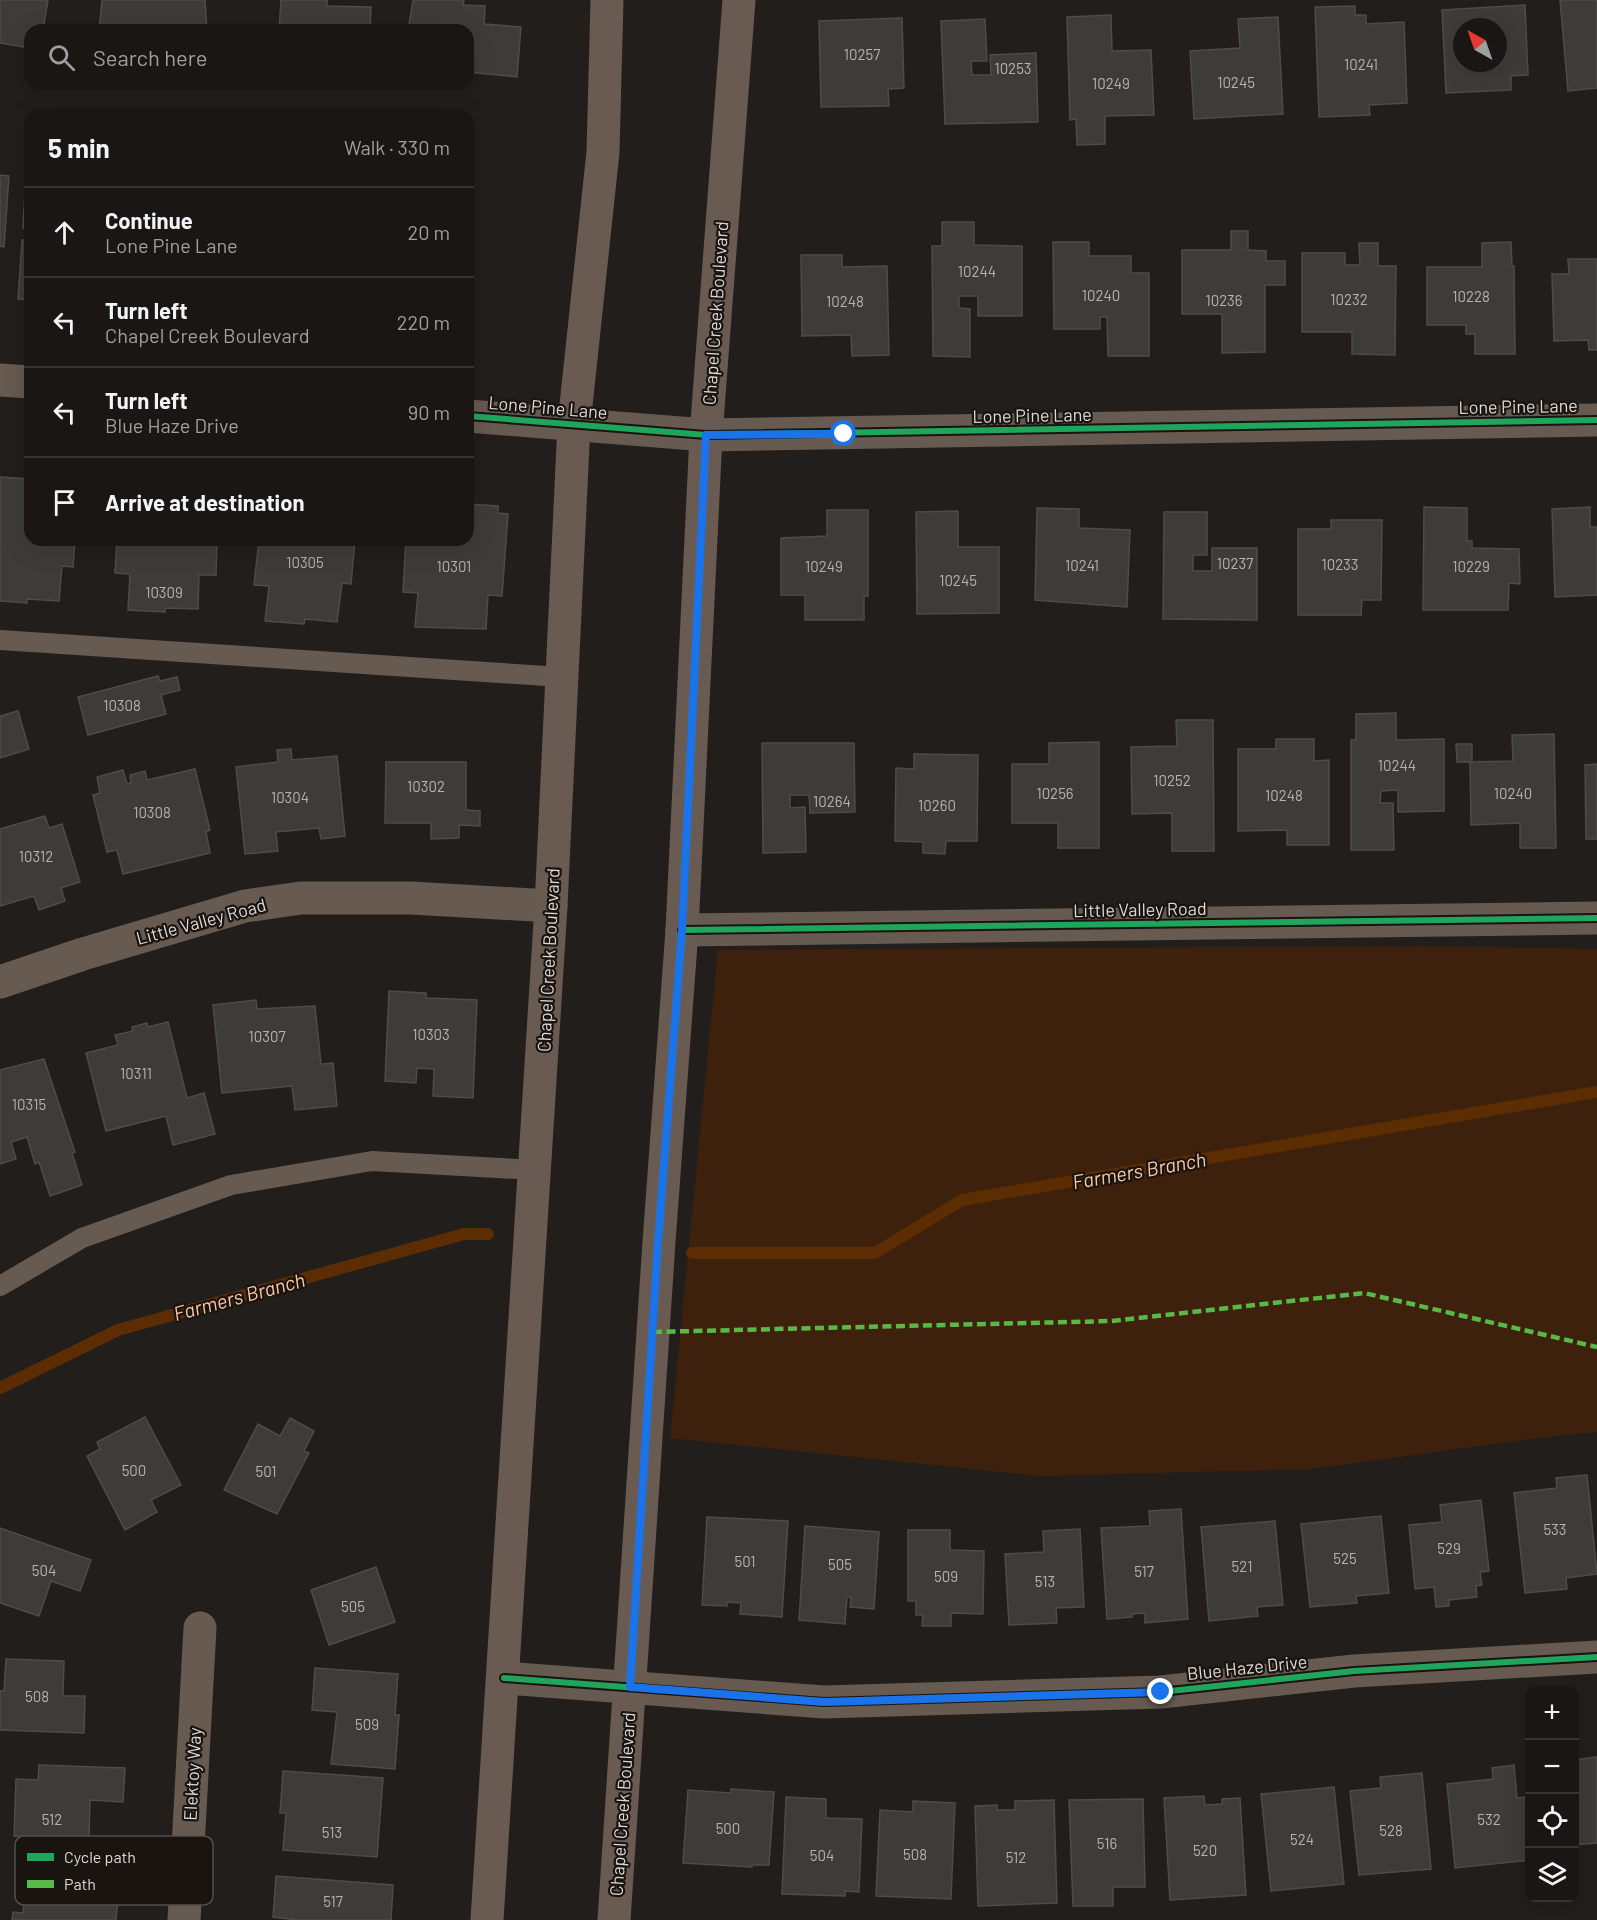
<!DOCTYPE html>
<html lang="en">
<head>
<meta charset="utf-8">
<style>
	:root { --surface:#191614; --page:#262322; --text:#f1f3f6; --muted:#9f9fa0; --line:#373534 }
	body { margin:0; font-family:Barlow,sans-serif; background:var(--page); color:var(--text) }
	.controls { position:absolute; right:18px; bottom:18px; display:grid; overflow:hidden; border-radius:12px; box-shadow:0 6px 24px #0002 }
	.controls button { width:54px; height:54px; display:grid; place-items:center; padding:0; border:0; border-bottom:2px solid var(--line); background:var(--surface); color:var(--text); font:30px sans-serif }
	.compass { position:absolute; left:1453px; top:18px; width:54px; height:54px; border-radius:50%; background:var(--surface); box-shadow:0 6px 24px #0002; rotate:320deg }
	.stop { position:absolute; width:18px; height:18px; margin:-14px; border:4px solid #1a73e8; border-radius:50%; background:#fff }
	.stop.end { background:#1a73e8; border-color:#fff; box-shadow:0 2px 6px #0008 }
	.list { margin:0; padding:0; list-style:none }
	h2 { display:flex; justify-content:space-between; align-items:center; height:78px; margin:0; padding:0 24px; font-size:26px }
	h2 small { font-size:20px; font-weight:400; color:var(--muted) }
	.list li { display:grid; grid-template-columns:39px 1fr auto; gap:18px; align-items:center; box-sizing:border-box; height:90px; padding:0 24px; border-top:2px solid var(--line) }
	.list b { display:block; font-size:22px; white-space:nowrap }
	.list p { margin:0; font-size:20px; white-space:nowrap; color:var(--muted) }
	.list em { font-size:20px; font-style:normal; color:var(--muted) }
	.icon { flex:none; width:33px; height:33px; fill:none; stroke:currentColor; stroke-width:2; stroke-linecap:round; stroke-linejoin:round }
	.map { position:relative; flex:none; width:1597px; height:1920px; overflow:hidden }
	.search { position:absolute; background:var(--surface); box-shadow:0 6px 24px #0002; left:24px; top:24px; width:450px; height:66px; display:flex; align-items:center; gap:15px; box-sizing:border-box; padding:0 21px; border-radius:18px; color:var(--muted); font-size:22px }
	.panel { position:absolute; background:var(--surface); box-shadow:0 6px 24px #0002; left:24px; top:108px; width:450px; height:438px; border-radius:18px }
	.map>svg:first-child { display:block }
</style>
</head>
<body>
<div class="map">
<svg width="1597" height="1920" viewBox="0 0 1597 1920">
	<rect width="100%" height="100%" fill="#211e1b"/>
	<polygon fill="#3e210d" points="1424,946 1597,949 1597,1432 1529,1439 1312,1469 1040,1476 670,1438 718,950"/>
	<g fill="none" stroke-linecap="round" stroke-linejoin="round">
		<g stroke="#5c2d02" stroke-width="12">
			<polyline points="692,1253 875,1253 962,1200 1597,1092"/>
			<polyline points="0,1388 118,1330 464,1234 488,1234"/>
		</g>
	</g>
	<g fill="#3e3c38" stroke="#4e4b49" stroke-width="1.5" fill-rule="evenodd">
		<polygon points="0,0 48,0 43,30 30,30 30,48 0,43"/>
		<polygon points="102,0 205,0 207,30 99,30"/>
		<polygon points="281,0 327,0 327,6 371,7 370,30 279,30"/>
		<polygon points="413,0 464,0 463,5 485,6 484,24 521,27 517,77 468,72 468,30 408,30"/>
		<polygon points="1560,0 1597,0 1597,88 1568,91"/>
		<path d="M 1525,5 L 1528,75 L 1511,76 L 1511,90 L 1446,93 L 1442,10 ZM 1462,27 L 1498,27 L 1498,63 L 1462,63 Z"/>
		<polygon points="1355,6 1355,15 1366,15 1366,24 1404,22 1407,103 1369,105 1370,115 1319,117 1315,7"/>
		<polygon points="1111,15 1112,51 1151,50 1154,115 1105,116 1105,144 1077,145 1076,119 1070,120 1067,17"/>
		<polygon points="1278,17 1283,114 1194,119 1190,51 1240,48 1238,19"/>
		<polygon points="902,18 904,88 888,89 889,106 821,107 819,21"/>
		<polygon points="985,19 987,61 971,61 972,75 991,75 990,55 1036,53 1038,122 945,124 941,21"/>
		<polygon points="0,175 9,176 4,247 0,246"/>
		<polygon points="26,176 30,177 30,228 23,228"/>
		<polygon points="942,222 974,222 974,245 1022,246 1022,316 978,316 978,296 959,296 959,308 970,309 970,357 933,356 932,246 942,246"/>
		<polygon points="1231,231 1248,231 1248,250 1266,251 1266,261 1285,261 1285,285 1265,285 1265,352 1222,353 1222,314 1182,314 1182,250 1231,250"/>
		<polygon points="22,240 30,240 30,300 18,299"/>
		<polygon points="1053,242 1089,242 1089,256 1131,256 1131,273 1149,273 1149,356 1108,356 1107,317 1100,317 1100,329 1054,329"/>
		<polygon points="1511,242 1512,266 1514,266 1515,354 1475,354 1475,334 1466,334 1466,325 1427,325 1427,267 1482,267 1482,243"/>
		<polygon points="1359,243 1378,243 1378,266 1396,266 1395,355 1352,354 1352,332 1302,332 1302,253 1345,253 1345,265 1360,265"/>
		<polygon points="801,255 842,255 842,267 887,266 889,355 852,356 851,335 802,336"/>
		<polygon points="1568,259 1597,259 1597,350 1589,350 1588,340 1554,341 1552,274 1569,274"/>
		<polygon points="0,477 30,479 30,540 75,540 73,567 62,566 59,601 27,599 27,603 0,601"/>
		<polygon points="468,504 498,506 498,513 508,514 502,596 488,595 486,629 415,627 418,593 403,592 406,540 468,540"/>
		<polygon points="1424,507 1467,508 1467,541 1472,541 1472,548 1519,549 1520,584 1509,583 1508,610 1423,610"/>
		<polygon points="1590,507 1590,527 1597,527 1597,595 1555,597 1552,509"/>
		<polygon points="1037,508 1079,509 1079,528 1130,530 1127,607 1035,600"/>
		<polygon points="827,510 868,510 868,596 864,596 864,620 805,620 805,595 781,595 781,538 827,536"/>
		<polygon points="958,511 958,547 999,547 999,613 917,614 916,512"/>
		<polygon points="1164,512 1207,512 1207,555 1193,555 1193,571 1212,571 1212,548 1257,548 1257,620 1163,619"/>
		<polygon points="1331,520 1382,520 1381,600 1362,600 1361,615 1298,615 1298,529 1331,529"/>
		<polygon points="117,540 217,540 216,575 199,575 198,609 165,608 165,612 128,610 130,574 115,573"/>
		<polygon points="259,540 355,540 351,584 342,583 337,622 305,619 304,624 265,621 269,586 254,585"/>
		<polygon points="158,676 160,681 177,677 180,690 161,695 166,714 88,735 78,697"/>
		<polygon points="18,711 29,749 0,758 0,716"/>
		<polygon points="1396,713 1396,740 1444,739 1444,811 1398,812 1398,790 1381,791 1380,803 1393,803 1394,850 1351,850 1351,740 1356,740 1356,714"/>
		<polygon points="1176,720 1213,720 1214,851 1172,851 1172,813 1132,814 1131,747 1177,746"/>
		<polygon points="1554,734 1556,848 1520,848 1520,823 1471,825 1470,762 1457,762 1456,744 1472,744 1472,762 1513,761 1512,735"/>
		<polygon points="1276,739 1314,739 1314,761 1329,760 1329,845 1287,845 1287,830 1238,831 1238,749 1276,749"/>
		<polygon points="1099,742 1099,848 1058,848 1058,823 1012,823 1012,764 1049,764 1049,743"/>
		<polygon points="762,743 854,743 855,812 810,813 809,795 790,795 790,808 805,807 806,852 763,853"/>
		<polygon points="291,749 292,760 337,756 345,836 321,839 319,828 276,832 278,851 245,854 236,767 278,762 277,750"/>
		<polygon points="914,754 978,755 977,841 946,841 945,854 923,853 923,842 895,841 896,768 914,769"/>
		<polygon points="386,762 466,762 466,810 480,811 480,826 459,825 459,838 431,839 431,823 385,823"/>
		<polygon points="1597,764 1597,839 1586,839 1585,765"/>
		<polygon points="195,769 210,830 206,832 210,853 123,874 117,850 107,852 93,795 100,793 97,777 123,770 127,784 131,783 130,775 145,771 147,780"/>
		<polygon points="45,816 49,828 62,824 80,882 61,888 65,901 39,910 34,896 0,906 0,829"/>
		<polygon points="389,991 426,993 426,998 477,1000 473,1098 433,1096 434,1069 417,1068 416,1083 385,1081"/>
		<polygon points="256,1000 257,1009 315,1006 321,1064 333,1063 337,1106 295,1110 292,1086 222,1093 213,1005"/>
		<polygon points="168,1022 187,1098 204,1093 215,1134 173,1145 166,1116 106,1131 86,1053 118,1045 115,1035 133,1031 132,1027 147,1023 148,1027"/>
		<polygon points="44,1059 75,1152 72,1153 82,1185 50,1196 39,1162 35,1164 27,1137 11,1142 16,1159 0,1164 0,1070"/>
		<polygon points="145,1417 181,1485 151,1500 157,1512 125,1530 87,1456 100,1449 97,1442"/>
		<polygon points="290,1418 314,1431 304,1451 309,1453 277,1514 224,1490 258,1424 280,1436"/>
		<polygon points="1587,1475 1597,1574 1566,1578 1567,1589 1525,1593 1514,1493 1557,1488 1556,1478"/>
		<polygon points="1481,1500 1489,1571 1480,1572 1482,1585 1476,1586 1477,1597 1449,1600 1449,1606 1436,1607 1434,1587 1415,1589 1409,1525 1442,1522 1440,1505"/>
		<polygon points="1181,1509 1188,1619 1145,1623 1145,1613 1132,1614 1132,1617 1107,1619 1101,1528 1150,1526 1149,1511"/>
		<polygon points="1381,1516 1389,1593 1356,1596 1357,1603 1310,1607 1301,1524"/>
		<polygon points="707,1517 788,1521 782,1617 740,1614 741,1603 727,1602 727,1606 702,1605"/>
		<polygon points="1275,1521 1283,1605 1257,1607 1258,1616 1209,1621 1201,1527"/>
		<polygon points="805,1526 879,1532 874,1609 850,1607 851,1597 847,1597 845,1624 799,1620"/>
		<polygon points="0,1528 91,1560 80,1591 51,1581 39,1616 0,1603"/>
		<polygon points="1080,1529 1084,1607 1056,1608 1057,1623 1009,1625 1005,1554 1044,1552 1043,1531"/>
		<polygon points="908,1530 950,1530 950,1550 984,1551 983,1614 951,1613 951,1626 922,1626 923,1615 916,1615 916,1601 908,1601"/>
		<polygon points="376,1567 395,1622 329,1645 311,1590"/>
		<polygon points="6,1659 64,1661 63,1696 85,1696 84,1733 0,1730 0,1691 4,1691"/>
		<polygon points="315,1668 398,1674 395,1715 399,1715 395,1769 331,1764 337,1712 312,1710"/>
		<polygon points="1597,1757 1597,1843 1574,1845 1574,1760"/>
		<polygon points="39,1765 125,1768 123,1802 90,1800 89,1839 14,1836 16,1779 38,1780"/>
		<polygon points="1514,1765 1517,1798 1525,1797 1530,1860 1455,1868 1447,1784 1493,1779 1492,1768"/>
		<polygon points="283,1771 383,1778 377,1857 283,1850 286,1813 280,1813"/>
		<polygon points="1422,1773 1431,1869 1359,1875 1350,1791 1381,1788 1380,1777"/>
		<polygon points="1334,1787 1344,1884 1271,1891 1261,1794"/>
		<polygon points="731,1789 774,1792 769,1865 752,1865 752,1867 683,1863 688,1790 731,1793"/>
		<polygon points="1204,1796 1205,1805 1222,1804 1222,1799 1240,1798 1246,1895 1170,1900 1164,1798"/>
		<polygon points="786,1797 826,1799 826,1818 862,1819 859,1892 845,1891 845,1896 782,1894"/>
		<polygon points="1143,1799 1145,1887 1113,1887 1113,1906 1073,1906 1069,1800"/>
		<polygon points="1054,1800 1057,1903 978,1906 975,1806 997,1805 997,1810 1015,1810 1015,1801"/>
		<polygon points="913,1801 955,1803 951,1899 876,1896 880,1810 913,1812"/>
		<polygon points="35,1870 120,1877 116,1920 12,1920 13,1912 23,1913 25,1891 33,1892"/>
		<polygon points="276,1876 393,1885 391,1920 298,1920 273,1917"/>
	</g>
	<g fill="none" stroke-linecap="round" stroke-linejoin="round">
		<g stroke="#665a51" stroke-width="20">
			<polyline points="0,640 561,677"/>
			<polyline points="0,1286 82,1238 231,1185 372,1161 535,1170"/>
		</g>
		<g stroke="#665a51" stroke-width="33">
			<polyline points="0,380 30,382"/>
			<polyline points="468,416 706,435 1597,420"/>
			<polyline points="682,930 1597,918"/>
			<polyline points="0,982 83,954 245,906 301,898 411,898 551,906"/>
			<polyline points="504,1678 824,1702 1161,1692 1354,1671 1597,1657"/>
			<polyline points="184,1920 200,1628"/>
		</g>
		<g stroke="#695b52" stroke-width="33">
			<polyline points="487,1920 551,906 574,424 603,152 607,0"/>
			<polyline points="614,1920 659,1242 682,930 706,435 739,0"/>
		</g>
		<polyline stroke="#58b947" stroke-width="4.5" stroke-dasharray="9 4.5" stroke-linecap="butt" points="653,1332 1111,1321 1364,1293 1597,1347"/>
		<g stroke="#1a1410" stroke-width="10">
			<g id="cycleway">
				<polyline points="468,416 706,435 1597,420"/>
				<polyline points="682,930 1597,918"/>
				<polyline points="504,1678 824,1702 1161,1692 1354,1671 1597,1657"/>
			</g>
		</g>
		<use href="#cycleway" stroke="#20a55d" stroke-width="6"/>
	</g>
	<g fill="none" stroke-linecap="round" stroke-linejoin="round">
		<polyline stroke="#1a73e8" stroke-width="8" points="844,434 706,435 682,930 658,1242 630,1687 824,1702 1161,1692"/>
	</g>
	<g text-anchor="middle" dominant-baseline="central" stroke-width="4.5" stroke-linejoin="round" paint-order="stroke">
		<g font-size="15" fill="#b5b2ae">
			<text x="862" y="54">10257</text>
			<text x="1361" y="64">10241</text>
			<text x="1013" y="68">10253</text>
			<text x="1236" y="82">10245</text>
			<text x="1111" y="83">10249</text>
			<text x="977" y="271">10244</text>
			<text x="1101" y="295">10240</text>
			<text x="1471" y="296">10228</text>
			<text x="1349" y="299">10232</text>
			<text x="1224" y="300">10236</text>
			<text x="845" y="301">10248</text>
			<text x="305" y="562">10305</text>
			<text x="1235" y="563">10237</text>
			<text x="1340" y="564">10233</text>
			<text x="1082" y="565">10241</text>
			<text x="454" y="566">10301</text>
			<text x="824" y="566">10249</text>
			<text x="1471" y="566">10229</text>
			<text x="958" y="580">10245</text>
			<text x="164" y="592">10309</text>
			<text x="122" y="705">10308</text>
			<text x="1397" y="765">10244</text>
			<text x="1172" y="780">10252</text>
			<text x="426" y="786">10302</text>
			<text x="1055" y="793">10256</text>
			<text x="1513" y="793">10240</text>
			<text x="1284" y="795">10248</text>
			<text x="290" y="797">10304</text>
			<text x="832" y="801">10264</text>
			<text x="937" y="805">10260</text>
			<text x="152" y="812">10308</text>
			<text x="36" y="856">10312</text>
			<text x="431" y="1034">10303</text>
			<text x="267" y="1036">10307</text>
			<text x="136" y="1073">10311</text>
			<text x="29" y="1104">10315</text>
			<text x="134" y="1470">500</text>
			<text x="266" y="1471">501</text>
			<text x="1555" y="1529">533</text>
			<text x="1449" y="1548">529</text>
			<text x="1345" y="1558">525</text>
			<text x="745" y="1561">501</text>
			<text x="840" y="1564">505</text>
			<text x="1242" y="1566">521</text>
			<text x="44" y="1570">504</text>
			<text x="1144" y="1571">517</text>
			<text x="946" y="1576">509</text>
			<text x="1045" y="1581">513</text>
			<text x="353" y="1606">505</text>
			<text x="37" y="1696">508</text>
			<text x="367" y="1724">509</text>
			<text x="52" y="1819">512</text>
			<text x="1489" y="1819">532</text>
			<text x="728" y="1828">500</text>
			<text x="1391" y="1830">528</text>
			<text x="332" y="1832">513</text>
			<text x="1302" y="1839">524</text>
			<text x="1107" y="1843">516</text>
			<text x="1205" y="1850">520</text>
			<text x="915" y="1854">508</text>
			<text x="822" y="1855">504</text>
			<text x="1016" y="1857">512</text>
			<text x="333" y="1901">517</text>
		</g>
		<g font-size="18" fill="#ddd9d6" stroke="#1a1410">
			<text transform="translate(715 313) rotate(-86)">Chapel Creek Boulevard</text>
			<text transform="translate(1518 406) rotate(-1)">Lone Pine Lane</text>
			<text transform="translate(548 407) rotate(5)">Lone Pine Lane</text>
			<text transform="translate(1032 415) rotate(-1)">Lone Pine Lane</text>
			<text transform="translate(1140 909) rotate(-1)">Little Valley Road</text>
			<text transform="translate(201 921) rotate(-15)">Little Valley Road</text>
			<text transform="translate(548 960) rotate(-87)">Chapel Creek Boulevard</text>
			<text transform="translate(1247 1667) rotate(-6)">Blue Haze Drive</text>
			<text transform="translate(192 1774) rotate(-87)">Elektoy Way</text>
			<text transform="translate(622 1804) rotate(-86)">Chapel Creek Boulevard</text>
		</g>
		<g font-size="20" font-style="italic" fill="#fbc7a7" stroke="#1a1410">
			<text transform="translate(1139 1170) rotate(-10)">Farmers Branch</text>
			<text transform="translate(239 1296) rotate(-15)">Farmers Branch</text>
		</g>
	</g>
	<rect x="15" y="1836" width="198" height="69" rx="9" fill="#1a1410" stroke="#544f4b" stroke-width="1.5"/>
	<rect x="27" y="1853" width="27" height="8" fill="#20a55d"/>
	<rect x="27" y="1880" width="27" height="8" fill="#58b947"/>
	<g font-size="16" fill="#ddd9d6">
		<text x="64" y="1863">Cycle path</text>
		<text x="64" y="1890">Path</text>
	</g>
</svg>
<div class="controls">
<button>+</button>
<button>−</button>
<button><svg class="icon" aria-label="locate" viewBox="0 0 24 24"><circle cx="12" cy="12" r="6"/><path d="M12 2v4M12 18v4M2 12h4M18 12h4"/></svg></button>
<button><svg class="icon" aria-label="layers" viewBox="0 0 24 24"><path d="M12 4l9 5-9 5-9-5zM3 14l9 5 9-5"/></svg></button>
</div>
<svg class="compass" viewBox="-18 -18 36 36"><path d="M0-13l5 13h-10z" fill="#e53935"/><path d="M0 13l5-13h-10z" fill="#9f9fa0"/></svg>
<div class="stop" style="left:844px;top:434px"></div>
<div class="stop end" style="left:1161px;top:1692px"></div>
<div class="search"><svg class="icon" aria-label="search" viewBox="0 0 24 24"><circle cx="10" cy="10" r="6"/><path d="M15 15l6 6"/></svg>Search here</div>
<section class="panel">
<h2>5 min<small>Walk · 330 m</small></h2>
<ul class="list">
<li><svg class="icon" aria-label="ahead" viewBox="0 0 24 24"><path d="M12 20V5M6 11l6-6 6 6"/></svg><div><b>Continue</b><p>Lone Pine Lane</p></div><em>20 m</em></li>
<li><svg class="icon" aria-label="left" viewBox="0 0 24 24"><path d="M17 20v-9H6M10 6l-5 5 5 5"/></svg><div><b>Turn left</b><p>Chapel Creek Boulevard</p></div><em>220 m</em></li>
<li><svg class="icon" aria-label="left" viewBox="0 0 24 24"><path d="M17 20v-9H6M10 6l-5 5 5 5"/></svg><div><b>Turn left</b><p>Blue Haze Drive</p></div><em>90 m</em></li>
<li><svg class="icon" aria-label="arrive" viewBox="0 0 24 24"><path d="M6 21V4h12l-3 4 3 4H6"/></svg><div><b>Arrive at destination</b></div></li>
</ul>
</section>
</div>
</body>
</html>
